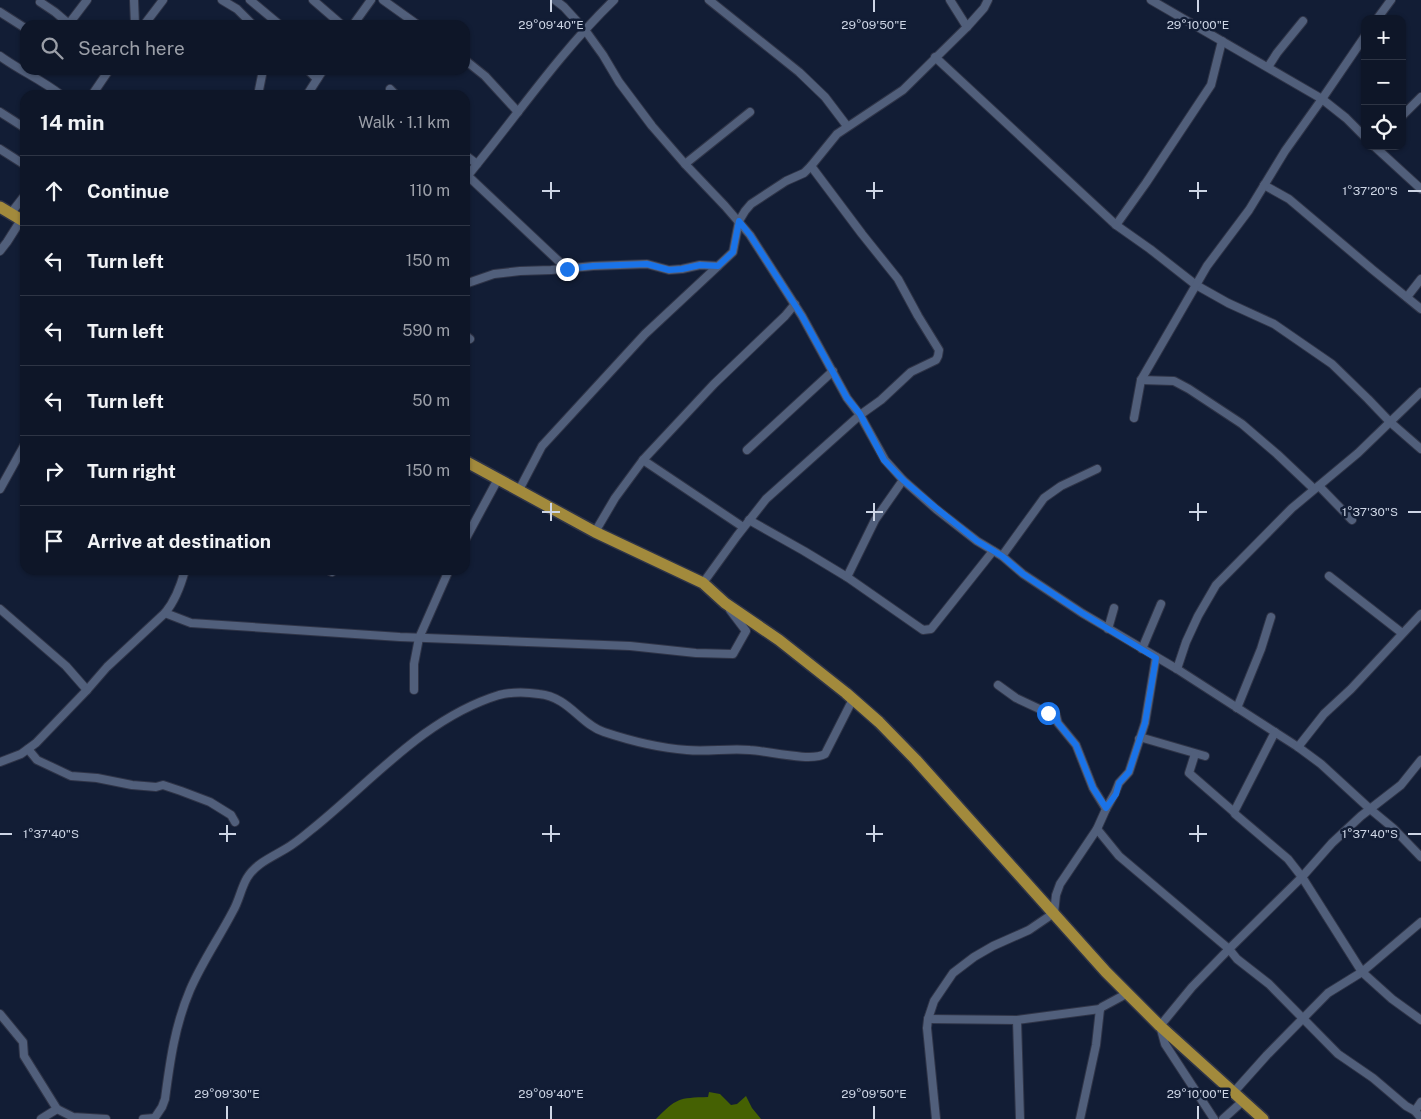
<!DOCTYPE html>
<html lang="en">
<head>
<meta charset="utf-8">
<style>
	:root { --surface:#0e1628; --page:#1c2334; --text:#f1f3f6; --muted:#9b9fa8; --line:#2e3545 }
	body { margin:0; font-family:"Public Sans",sans-serif; background:var(--page); color:var(--text) }
	.controls { position:absolute; right:15px; top:15px; display:grid; overflow:hidden; border-radius:10px; box-shadow:0 1px 4px #0004 }
	.controls button { width:45px; height:45px; display:grid; place-items:center; padding:0; border:0; border-bottom:1px solid var(--line); background:var(--surface); color:var(--text); font:25px sans-serif }
	.stop { position:absolute; width:15px; height:15px; margin:-11px; border:4px solid #1a73e8; border-radius:50%; background:#fff }
	.stop.end { background:#1a73e8; border-color:#fff; box-shadow:0 1px 5px #0008 }
	.list { margin:0; padding:0; list-style:none }
	h2 { display:flex; justify-content:space-between; align-items:center; height:65px; margin:0; padding:0 20px; font-size:21px }
	h2 small { font-size:16px; font-weight:400; color:var(--muted) }
	.list li { display:grid; grid-template-columns:32px 1fr auto; gap:15px; align-items:center; box-sizing:border-box; height:70px; padding:0 20px; border-top:1px solid var(--line) }
	.list b { display:block; font-size:19px; white-space:nowrap }
	.list em { font-size:16px; font-style:normal; color:var(--muted) }
	.icon { flex:none; width:28px; height:28px; fill:none; stroke:currentColor; stroke-width:2; stroke-linecap:round; stroke-linejoin:round }
	.map { position:relative; flex:none; width:1421px; height:1119px; overflow:hidden }
	.search { position:absolute; background:var(--surface); box-shadow:0 1px 4px #0004; left:20px; top:20px; width:450px; height:55px; display:flex; align-items:center; gap:12px; box-sizing:border-box; padding:0 18px; border-radius:15px; color:var(--muted); font-size:19px }
	.panel { position:absolute; background:var(--surface); box-shadow:0 1px 4px #0004; left:20px; top:90px; width:450px; height:485px; border-radius:15px }
	.map>svg:first-child { display:block }
</style>
</head>
<body>
<div class="map">
<svg width="1421" height="1119" viewBox="0 0 1421 1119">
	<rect width="100%" height="100%" fill="#121d35"/>
	<path fill="#456103" d="M 709,1092 L 720,1094 L 731,1105 L 737,1104 L 746,1096 L 752,1108 L 761,1119 L 656,1119 C 677,1098 678,1098 708,1097 Z"/>
	<g fill="none" stroke-linecap="round" stroke-linejoin="round">
		<g stroke="#2f3447" stroke-width="10">
			<g id="minor">
				<polyline points="134,0 135,25"/>
				<polyline points="222,0 237,9 253,25"/>
				<polyline points="250,0 280,25"/>
				<polyline points="313,0 342,25"/>
				<polyline points="383,0 418,25"/>
				<polyline points="555,0 564,7 585,30 603,55 619,82 652,126 685,164 725,206 750,235 802,316 847,398 860,415 885,460 903,480 936,509 977,541 1002,556 1023,574 1082,613 1177,669 1298,747 1321,764 1370,809 1393,828 1421,857"/>
				<polyline points="709,0 799,72 825,97 847,126"/>
				<polyline points="950,0 967,27"/>
				<polyline points="1151,0 1322,99 1346,118 1365,137"/>
				<polyline points="40,2 55,12 69,24"/>
				<polyline points="0,12 25,28"/>
				<polyline points="1377,19 1391,0"/>
				<polyline points="68,25 87,0"/>
				<polyline points="144,25 163,0"/>
				<polyline points="353,25 371,0"/>
				<path d="M 0,56 C 19,70 42,80 61,95"/>
				<polyline points="935,57 1116,225 1150,249 1196,285 1228,303 1274,324 1332,364 1368,399 1390,422 1421,449"/>
				<polyline points="465,60 485,76 518,112"/>
				<polyline points="1268,67 1277,53 1303,21"/>
				<polyline points="308,70 317,79"/>
				<polyline points="390,89 396,95"/>
				<polyline points="92,95 109,70"/>
				<polyline points="258,95 263,70"/>
				<polyline points="307,95 323,70"/>
				<polyline points="0,112 25,128"/>
				<polyline points="1402,116 1421,97"/>
				<polyline points="1374,146 1421,189"/>
				<polyline points="0,149 25,165"/>
				<polyline points="465,155 477,164"/>
				<polyline points="685,164 750,112"/>
				<polyline points="468,176 567,269"/>
				<path d="M 465,179 C 514,120 558,54 614,0"/>
				<polyline points="1264,185 1289,199 1373,270 1421,309"/>
				<polyline points="11,213 25,195"/>
				<polyline points="1116,225 1146,183 1211,85 1222,41"/>
				<polyline points="0,251 7,242 21,220"/>
				<polyline points="465,284 494,274 520,271 551,270 593,266 647,264 669,270 682,269 700,265 718,266 733,252 739,221 745,211 751,204 786,181 804,173 811,166 837,134 903,90 967,27 984,8 988,0"/>
				<polyline points="1407,297 1421,279"/>
				<polyline points="465,335 470,339"/>
				<polyline points="1141,380 1174,381 1189,389 1242,424 1277,454 1314,489"/>
				<polyline points="1134,418 1141,380 1207,266 1249,210 1285,151 1322,99 1365,36"/>
				<polyline points="747,450 833,371"/>
				<polyline points="643,460 743,527"/>
				<polyline points="1319,486 1352,520"/>
				<polyline points="0,489 25,444"/>
				<polyline points="519,490 542,446 645,334 718,266"/>
				<polyline points="749,520 804,551 847,577 923,630 931,629 993,551"/>
				<polyline points="595,532 615,498 643,460 714,384 785,316 795,304"/>
				<polyline points="465,540 498,479"/>
				<polyline points="1002,556 1044,498 1061,486 1097,469"/>
				<polyline points="328,570 332,572"/>
				<polyline points="1329,576 1402,633"/>
				<polyline points="847,577 875,520 903,480"/>
				<polyline points="703,583 737,536 766,499 860,415 881,400 911,372 936,360 938,356 939,350 918,316 898,279 862,234 811,166"/>
				<polyline points="0,609 66,666 87,690"/>
				<polyline points="165,613 191,623 400,637 630,646 696,653 733,654 746,631 730,610"/>
				<polyline points="1108,629 1114,608"/>
				<polyline points="1142,649 1161,604"/>
				<polyline points="1177,669 1186,642 1198,616 1216,585 1292,508 1358,453 1421,392"/>
				<polyline points="414,690 414,664 419,638 449,570"/>
				<polyline points="1237,708 1261,649 1271,617"/>
				<polyline points="1275,732 1234,812 1235,814 1288,859 1302,877 1362,972 1392,999 1421,1020"/>
				<polyline points="1139,739 1143,738 1205,756"/>
				<polyline points="1298,747 1324,714 1351,689 1421,614"/>
				<polyline points="28,749 37,760 71,776 97,778 132,785 156,787 163,785 181,791 210,802 231,815 235,822"/>
				<polyline points="1195,754 1189,773 1234,812"/>
				<path d="M 0,762 L 21,754 L 36,743 L 87,690 L 107,667 L 165,613 C 175,601 181,585 185,570"/>
				<polyline points="1106,809 1115,793 1119,783 1129,772 1145,723 1156,657"/>
				<polyline points="1097,829 1119,856 1229,949 1237,959 1269,984 1338,1054 1373,1078 1406,1106 1415,1111"/>
				<polyline points="0,1014 23,1042 24,1056 57,1109"/>
				<polyline points="928,1019 1017,1020 1100,1009"/>
				<polyline points="1017,1020 1020,1119"/>
				<polyline points="1233,1093 1267,1055 1328,993 1362,972 1421,922"/>
				<polyline points="1421,1102 1415,1111 1421,1118"/>
				<polyline points="41,1119 57,1109 73,1117 106,1119"/>
				<polyline points="143,1119 154,1118"/>
				<path d="M 154,1119 L 162,1107 L 165,1099 C 170,1061 175,1025 190,990 C 202,962 219,938 233,911 C 239,901 241,888 247,878 C 257,861 278,855 293,844 C 299,840 305,835 311,830 C 370,783 424,718 499,695 C 511,692 527,692 539,694 C 569,697 580,724 604,732 C 631,741 659,748 687,750 C 708,752 729,748 750,750 C 768,751 811,762 825,754 L 853,699"/>
				<polyline points="936,1119 927,1028 928,1019 934,1001 953,973 974,957 993,946 1029,930 1054,913 1056,895 1060,884 1097,829 1106,809 1093,788 1076,745 1058,723 1056,715 1053,712 1048,713 1016,698 998,685"/>
				<polyline points="1080,1119 1096,1045 1100,1009 1102,1007 1128,993"/>
				<polyline points="1214,1119 1165,1044 1160,1026 1192,987 1229,949 1302,877 1332,843 1361,816 1401,785 1421,760"/>
				<polyline points="1223,1119 1243,1101"/>
			</g>
		</g>
		<g stroke="#2f3447" stroke-width="14">
			<g id="highway">
				<polyline points="0,207 25,222"/>
				<polyline points="465,461 595,532 703,583 725,603 779,640 846,693 879,722 916,760 1106,972 1160,1026 1263,1119"/>
			</g>
		</g>
		<use href="#minor" stroke="#515f7b" stroke-width="8"/>
		<use href="#highway" stroke="#a28a3c" stroke-width="11"/>
	</g>
	<g fill="none" stroke-linecap="round" stroke-linejoin="round">
		<polyline stroke="#1a73e8" stroke-width="6" points="567,269 593,266 647,264 669,270 682,269 700,265 718,266 733,252 739,221 750,235 802,316 847,398 860,414 884,460 903,480 936,508 977,541 1002,556 1023,574 1082,613 1156,658 1145,723 1129,772 1119,783 1116,794 1106,808 1093,788 1076,745 1058,723 1056,714 1053,712 1048,713"/>
	</g>
	<path fill="none" stroke="#cdd5e5" stroke-width="2" d="M 551,0 L 551,12M 874,0 L 874,12M 1198,0 L 1198,12M 551,182 L 551,199M 874,182 L 874,199M 1198,182 L 1198,199M 542,191 L 560,191M 866,191 L 883,191M 1189,191 L 1207,191M 1408,191 L 1421,191M 551,503 L 551,521M 874,503 L 874,521M 1198,503 L 1198,521M 542,512 L 560,512M 866,512 L 883,512M 1189,512 L 1207,512M 1408,512 L 1421,512M 227,825 L 227,842M 551,825 L 551,842M 874,825 L 874,842M 1198,825 L 1198,842M 0,834 L 12,834M 219,834 L 236,834M 542,834 L 560,834M 866,834 L 883,834M 1189,834 L 1207,834M 1408,834 L 1421,834M 227,1106 L 227,1119M 551,1106 L 551,1119M 874,1106 L 874,1119M 1198,1106 L 1198,1119"/>
	<g font-size="12" text-anchor="middle" fill="#cdd5e5" stroke="#121d35" stroke-width="5" stroke-linejoin="round" paint-order="stroke">
		<text x="551" y="29">29°09'40"E</text>
		<text x="874" y="29">29°09'50"E</text>
		<text x="1198" y="29">29°10'00"E</text>
		<text x="1370" y="195">1°37'20"S</text>
		<text x="1370" y="516">1°37'30"S</text>
		<text x="51" y="838">1°37'40"S</text>
		<text x="1370" y="838">1°37'40"S</text>
		<text x="227" y="1098">29°09'30"E</text>
		<text x="551" y="1098">29°09'40"E</text>
		<text x="874" y="1098">29°09'50"E</text>
		<text x="1198" y="1098">29°10'00"E</text>
	</g>
</svg>
<div class="controls">
<button>+</button>
<button>−</button>
<button><svg class="icon" aria-label="locate" viewBox="0 0 24 24"><circle cx="12" cy="12" r="6"/><path d="M12 2v4M12 18v4M2 12h4M18 12h4"/></svg></button>
</div>
<div class="stop" style="left:1048px;top:713px"></div>
<div class="stop end" style="left:567px;top:269px"></div>
<div class="search"><svg class="icon" aria-label="search" viewBox="0 0 24 24"><circle cx="10" cy="10" r="6"/><path d="M15 15l6 6"/></svg>Search here</div>
<section class="panel">
<h2>14 min<small>Walk · 1.1 km</small></h2>
<ul class="list">
<li><svg class="icon" aria-label="ahead" viewBox="0 0 24 24"><path d="M12 20V5M6 11l6-6 6 6"/></svg><div><b>Continue</b></div><em>110 m</em></li>
<li><svg class="icon" aria-label="left" viewBox="0 0 24 24"><path d="M17 20v-9H6M10 6l-5 5 5 5"/></svg><div><b>Turn left</b></div><em>150 m</em></li>
<li><svg class="icon" aria-label="left" viewBox="0 0 24 24"><path d="M17 20v-9H6M10 6l-5 5 5 5"/></svg><div><b>Turn left</b></div><em>590 m</em></li>
<li><svg class="icon" aria-label="left" viewBox="0 0 24 24"><path d="M17 20v-9H6M10 6l-5 5 5 5"/></svg><div><b>Turn left</b></div><em>50 m</em></li>
<li><svg class="icon" aria-label="right" viewBox="0 0 24 24"><path d="M7 20v-9h11M14 6l5 5-5 5"/></svg><div><b>Turn right</b></div><em>150 m</em></li>
<li><svg class="icon" aria-label="arrive" viewBox="0 0 24 24"><path d="M6 21V4h12l-3 4 3 4H6"/></svg><div><b>Arrive at destination</b></div></li>
</ul>
</section>
</div>
</body>
</html>
